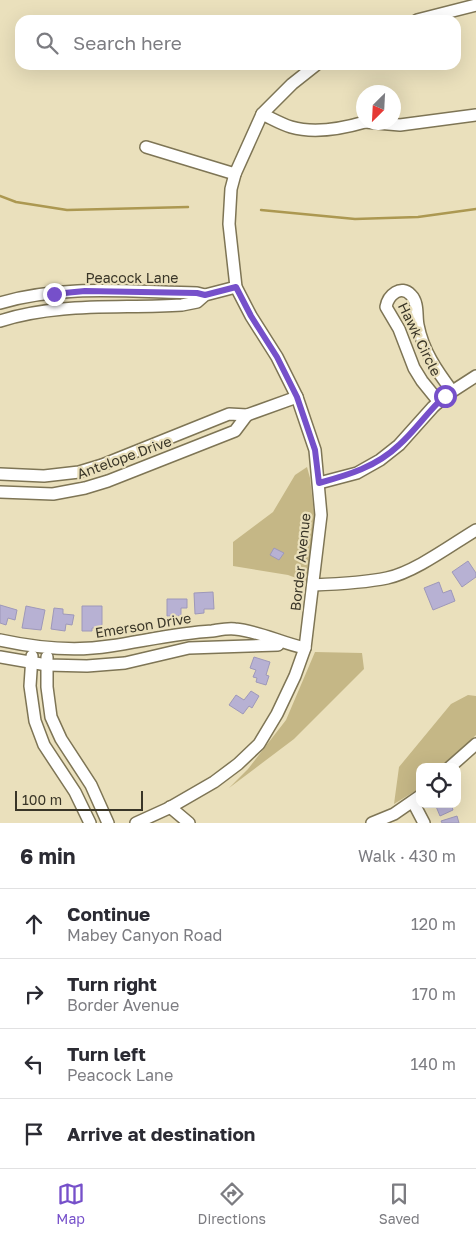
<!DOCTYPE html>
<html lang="en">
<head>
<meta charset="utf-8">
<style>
	:root { --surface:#fff; --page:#f2f2f3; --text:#2b2b33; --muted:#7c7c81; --line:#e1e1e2; --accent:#7650ca }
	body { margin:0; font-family:"Golos Text",sans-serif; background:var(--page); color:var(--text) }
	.controls { position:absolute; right:15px; bottom:15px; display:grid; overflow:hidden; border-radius:10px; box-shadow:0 5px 20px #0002 }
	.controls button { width:45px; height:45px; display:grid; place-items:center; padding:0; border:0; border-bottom:1px solid var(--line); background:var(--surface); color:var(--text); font:25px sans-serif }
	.compass { position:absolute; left:356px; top:85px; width:45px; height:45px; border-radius:50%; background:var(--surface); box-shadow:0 5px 20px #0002; rotate:204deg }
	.scale { position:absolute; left:15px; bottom:12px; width:128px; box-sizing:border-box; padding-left:5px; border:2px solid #393527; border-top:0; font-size:14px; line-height:18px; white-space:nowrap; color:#393527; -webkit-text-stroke:4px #eae0bc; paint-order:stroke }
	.stop { position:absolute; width:15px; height:15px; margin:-11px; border:4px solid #7650ca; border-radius:50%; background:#fff }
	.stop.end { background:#7650ca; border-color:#fff; box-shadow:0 1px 5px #0008 }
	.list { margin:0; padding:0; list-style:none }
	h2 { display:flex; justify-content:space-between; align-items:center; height:65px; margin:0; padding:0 20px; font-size:21px }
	h2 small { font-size:16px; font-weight:400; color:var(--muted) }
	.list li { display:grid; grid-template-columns:32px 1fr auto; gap:15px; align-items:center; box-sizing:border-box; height:70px; padding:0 20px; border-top:1px solid var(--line) }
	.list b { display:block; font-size:19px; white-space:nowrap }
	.list p { margin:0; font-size:16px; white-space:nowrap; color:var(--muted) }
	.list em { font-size:16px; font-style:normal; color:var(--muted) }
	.icon { flex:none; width:28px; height:28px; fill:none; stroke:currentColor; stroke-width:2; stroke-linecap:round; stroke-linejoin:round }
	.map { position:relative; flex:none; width:476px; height:823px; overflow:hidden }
	.search { position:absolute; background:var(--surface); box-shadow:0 5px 20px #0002; left:15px; right:15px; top:15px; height:55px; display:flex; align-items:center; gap:12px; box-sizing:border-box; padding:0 18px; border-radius:15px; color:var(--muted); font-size:19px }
	.sheet { height:345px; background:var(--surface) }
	nav { display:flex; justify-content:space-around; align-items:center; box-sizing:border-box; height:70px; border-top:1px solid var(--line); background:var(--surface); font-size:14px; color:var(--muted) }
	nav a { display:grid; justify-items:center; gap:2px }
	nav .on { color:var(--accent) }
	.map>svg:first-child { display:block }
</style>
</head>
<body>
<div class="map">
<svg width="476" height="823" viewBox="0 0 476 823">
	<rect width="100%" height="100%" fill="#eae0bc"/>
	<g fill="#c5b786">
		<polygon points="307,467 310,478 315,522 307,582 288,575 233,566 233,542 273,512 295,475"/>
		<polygon points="315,652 362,653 364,669 294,739 229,788 248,769 286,720"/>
		<polygon points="468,695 476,696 476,735 442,767 420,767 420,788 394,804 399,767 451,704"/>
	</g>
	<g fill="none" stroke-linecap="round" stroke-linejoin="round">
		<g stroke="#ac9851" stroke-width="2.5">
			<polyline points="0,196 16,202 67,210 188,207"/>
			<polyline points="261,210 355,219 418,217 476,209"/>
		</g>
	</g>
	<g fill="#b7b1d3" stroke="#9e98b9">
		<polygon points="274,548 284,553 279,560 270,555"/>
		<polygon points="468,561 476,573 476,577 462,587 452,572"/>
		<polygon points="439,582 443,593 451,590 455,601 433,610 424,588"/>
		<polygon points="213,592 214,609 204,609 204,613 195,614 194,593"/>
		<polygon points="167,599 187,599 187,608 181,608 181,616 167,616"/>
		<polygon points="0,605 17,610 15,620 8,618 6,625 0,623"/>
		<polygon points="26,606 45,610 41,630 22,628"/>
		<polygon points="82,606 102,606 102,628 92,628 92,631 82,631"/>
		<polygon points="54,608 63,609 63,614 74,615 72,625 66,624 65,631 51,629"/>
		<polygon points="254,657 270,662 266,675 269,676 266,685 256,682 257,678 253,677 256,670 250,668"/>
		<polygon points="251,691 259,696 252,708 249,706 243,714 229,705 236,695 244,700"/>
		<polygon points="435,804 451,804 453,810 440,816"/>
		<polygon points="457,816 459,823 442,823 441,821"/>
	</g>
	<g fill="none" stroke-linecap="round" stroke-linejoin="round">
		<g stroke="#7e7555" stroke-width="14">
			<g id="minor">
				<polyline points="417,20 476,5"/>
				<path d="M 262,114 C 271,118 281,124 291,127 C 315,134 341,129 365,122"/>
				<polyline points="365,122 400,125 476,115"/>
				<polyline points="146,147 235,174"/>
				<path d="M 0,303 C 63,284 132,292 197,293 L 205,295"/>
				<path d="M 0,321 C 59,302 121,309 182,305 L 197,302 L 205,295 L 236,287"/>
				<path d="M 439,402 L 422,381 L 414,368 L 399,329 L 386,307 C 388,295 401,284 411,295 C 419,303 416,316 418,325 C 423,351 437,371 452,391"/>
				<polyline points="0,474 44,476 79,472 102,465 229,414 247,415 297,397"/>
				<polyline points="319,483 357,473 380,460 399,445 433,407 445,396 476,376"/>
				<polyline points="0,492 53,494 85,488 108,481 235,431 247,415"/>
				<path d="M 313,585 C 338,584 363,583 387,578 C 415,572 451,545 476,530"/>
				<path d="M 0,640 C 37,648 73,652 110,646 C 144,641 177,633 212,631 C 219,630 227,628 235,629 C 259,631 281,643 305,648"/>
				<polyline points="32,656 30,686 35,721 44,745 75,792 90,823"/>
				<polyline points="0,657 47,665 87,666 125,663 189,648 278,645"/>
				<polyline points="47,657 47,687 51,717 61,739 91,785 108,823"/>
				<polyline points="450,767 476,744"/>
				<polyline points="413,802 424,823"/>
				<polyline points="170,807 189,823"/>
				<polyline points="136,823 169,808 214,782 238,764 259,744 277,714 295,676 305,648 321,515 315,450 297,397 277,357 251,316 236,287 229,224 231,189 235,174 262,114 292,84 316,65"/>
				<polyline points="372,823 394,814 420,796"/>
			</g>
		</g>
		<use href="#minor" stroke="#fff" stroke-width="11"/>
	</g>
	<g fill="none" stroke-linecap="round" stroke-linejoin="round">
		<path stroke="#7650ca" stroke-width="6" d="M 54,294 L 85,291 L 197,293 L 205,295 L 236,287 L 251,316 L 277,357 L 297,397 L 315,450 L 319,483 C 348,475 376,467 399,445 C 416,430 428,411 445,396"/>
	</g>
	<g text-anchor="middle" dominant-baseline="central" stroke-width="4.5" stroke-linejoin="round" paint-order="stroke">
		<g font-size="14" fill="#393527" stroke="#eae0bc">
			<text x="132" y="277">Peacock Lane</text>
			<text transform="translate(420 339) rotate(64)">Hawk Circle</text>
			<text transform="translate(124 457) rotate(-20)">Antelope Drive</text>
			<text transform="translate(300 562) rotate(-84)">Border Avenue</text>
			<text transform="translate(143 625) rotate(-9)">Emerson Drive</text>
		</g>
	</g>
</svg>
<div class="controls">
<button><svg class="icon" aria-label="locate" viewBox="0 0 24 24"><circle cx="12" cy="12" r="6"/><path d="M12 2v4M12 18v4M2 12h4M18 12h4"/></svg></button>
</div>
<svg class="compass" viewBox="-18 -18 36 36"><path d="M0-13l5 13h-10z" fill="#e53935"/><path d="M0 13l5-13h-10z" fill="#7c7c81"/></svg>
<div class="scale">100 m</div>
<div class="stop" style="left:445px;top:396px"></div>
<div class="stop end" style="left:54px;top:294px"></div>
<div class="search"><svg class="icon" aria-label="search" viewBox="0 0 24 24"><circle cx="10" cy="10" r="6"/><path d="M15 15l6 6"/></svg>Search here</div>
</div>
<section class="sheet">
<h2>6 min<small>Walk · 430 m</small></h2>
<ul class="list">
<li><svg class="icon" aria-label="ahead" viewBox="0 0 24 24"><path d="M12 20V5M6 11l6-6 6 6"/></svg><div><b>Continue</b><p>Mabey Canyon Road</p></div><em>120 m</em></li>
<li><svg class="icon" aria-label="right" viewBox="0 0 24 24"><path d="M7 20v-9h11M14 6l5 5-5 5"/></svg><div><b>Turn right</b><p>Border Avenue</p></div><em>170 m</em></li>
<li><svg class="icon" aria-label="left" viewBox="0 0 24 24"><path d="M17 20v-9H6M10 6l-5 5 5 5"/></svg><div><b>Turn left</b><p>Peacock Lane</p></div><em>140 m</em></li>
<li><svg class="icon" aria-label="arrive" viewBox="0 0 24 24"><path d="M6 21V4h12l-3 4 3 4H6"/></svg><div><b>Arrive at destination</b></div></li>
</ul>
</section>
<nav>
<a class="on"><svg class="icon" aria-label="map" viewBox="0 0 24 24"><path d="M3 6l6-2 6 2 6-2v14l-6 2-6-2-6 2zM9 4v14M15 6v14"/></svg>Map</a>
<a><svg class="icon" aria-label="directions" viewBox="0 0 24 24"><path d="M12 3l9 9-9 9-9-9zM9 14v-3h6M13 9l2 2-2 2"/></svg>Directions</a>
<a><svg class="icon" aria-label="saved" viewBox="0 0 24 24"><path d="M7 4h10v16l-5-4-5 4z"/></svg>Saved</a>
</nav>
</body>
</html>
